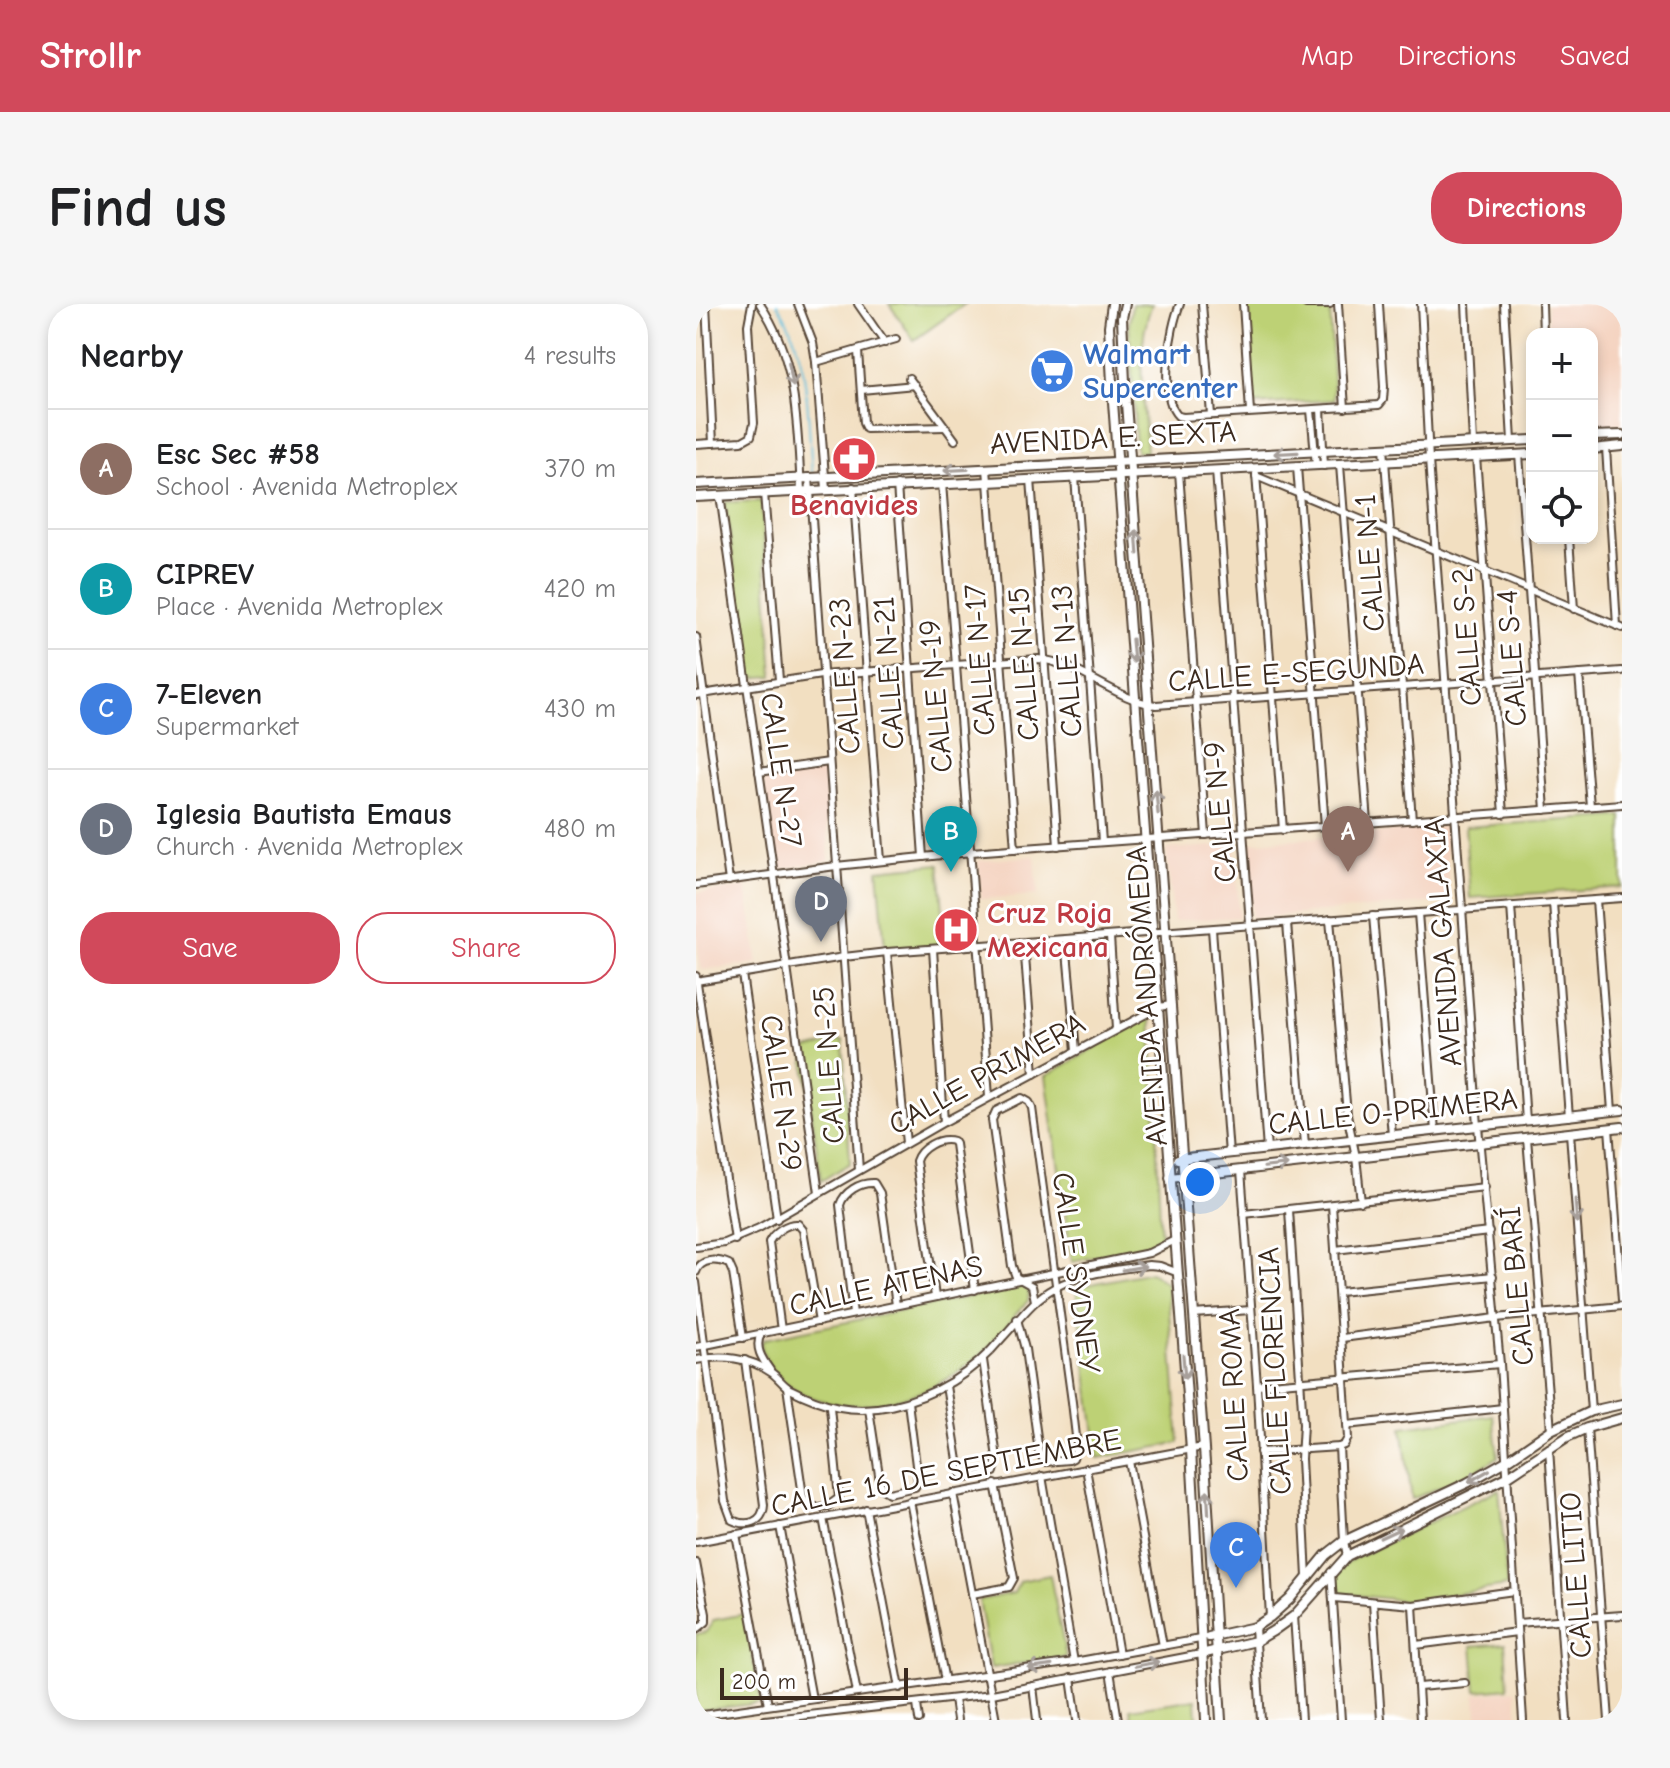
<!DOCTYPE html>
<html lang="en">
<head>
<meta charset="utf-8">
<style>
	:root { --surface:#fff; --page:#f6f6f6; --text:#202124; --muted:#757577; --line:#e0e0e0; --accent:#d1495b }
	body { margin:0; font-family:"Comic Neue",sans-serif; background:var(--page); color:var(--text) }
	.controls { position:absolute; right:24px; top:24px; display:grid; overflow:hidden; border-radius:16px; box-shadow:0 4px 12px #0003 }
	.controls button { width:72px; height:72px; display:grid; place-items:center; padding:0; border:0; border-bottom:2px solid var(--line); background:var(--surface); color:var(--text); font:40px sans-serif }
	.scale { position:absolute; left:24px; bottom:20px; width:188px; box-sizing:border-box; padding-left:8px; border:4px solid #3b2a1e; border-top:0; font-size:22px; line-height:28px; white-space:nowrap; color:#3b2a1e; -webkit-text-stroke:6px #fff; paint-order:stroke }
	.you { position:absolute; left:504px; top:878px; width:28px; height:28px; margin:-20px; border:6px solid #fff; border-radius:50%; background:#1a73e8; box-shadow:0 0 0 12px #1a73e833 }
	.badge { display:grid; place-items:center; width:52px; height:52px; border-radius:50%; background:var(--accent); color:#fff; font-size:26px; font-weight:700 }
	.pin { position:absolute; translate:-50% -66px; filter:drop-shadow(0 2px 4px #0008) }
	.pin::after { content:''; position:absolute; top:42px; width:28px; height:24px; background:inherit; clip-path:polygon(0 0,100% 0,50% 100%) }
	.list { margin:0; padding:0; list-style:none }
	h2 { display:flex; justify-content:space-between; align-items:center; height:104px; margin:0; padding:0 32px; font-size:34px }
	h2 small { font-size:26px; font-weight:400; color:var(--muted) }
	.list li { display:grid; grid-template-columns:52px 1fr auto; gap:24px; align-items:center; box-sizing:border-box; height:120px; padding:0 32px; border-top:2px solid var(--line) }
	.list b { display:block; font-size:30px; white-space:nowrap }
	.list p { margin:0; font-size:26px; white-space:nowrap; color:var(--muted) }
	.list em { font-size:26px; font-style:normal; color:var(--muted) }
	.actions { display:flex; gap:16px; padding:24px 32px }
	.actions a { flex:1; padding:18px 0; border:2px solid var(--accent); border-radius:32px; text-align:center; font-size:28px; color:var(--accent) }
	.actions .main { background:var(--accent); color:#fff }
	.icon { flex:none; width:44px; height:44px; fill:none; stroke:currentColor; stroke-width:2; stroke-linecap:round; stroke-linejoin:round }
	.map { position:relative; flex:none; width:926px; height:1416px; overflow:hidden; border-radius:32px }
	header { display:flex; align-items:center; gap:48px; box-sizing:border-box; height:112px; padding:0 40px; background:var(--accent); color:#fff }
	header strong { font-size:38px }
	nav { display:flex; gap:44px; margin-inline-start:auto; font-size:28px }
	.intro { display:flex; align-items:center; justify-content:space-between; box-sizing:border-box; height:192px; padding:0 48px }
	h1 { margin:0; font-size:56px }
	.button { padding:20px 36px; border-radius:32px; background:var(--accent); color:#fff; font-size:28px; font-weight:700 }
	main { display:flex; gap:48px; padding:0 48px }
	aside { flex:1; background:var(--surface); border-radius:32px; box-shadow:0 4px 12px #0003 }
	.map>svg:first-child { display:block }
</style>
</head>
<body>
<header>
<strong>Strollr</strong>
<nav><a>Map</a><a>Directions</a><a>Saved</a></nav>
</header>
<div class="intro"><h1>Find us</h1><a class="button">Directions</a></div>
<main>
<aside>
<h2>Nearby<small>4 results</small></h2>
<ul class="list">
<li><span class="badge" style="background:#8d6e63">A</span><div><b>Esc Sec #58</b><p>School · Avenida Metroplex</p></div><em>370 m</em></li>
<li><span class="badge" style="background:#0f9aa8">B</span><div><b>CIPREV</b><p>Place · Avenida Metroplex</p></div><em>420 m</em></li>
<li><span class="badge" style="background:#3f7fe0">C</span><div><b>7-Eleven</b><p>Supermarket</p></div><em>430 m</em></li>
<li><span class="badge" style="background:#6b7280">D</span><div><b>Iglesia Bautista Emaus</b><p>Church · Avenida Metroplex</p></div><em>480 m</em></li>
</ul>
<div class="actions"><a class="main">Save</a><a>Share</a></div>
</aside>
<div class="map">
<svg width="926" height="1416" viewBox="0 0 926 1416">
	<rect width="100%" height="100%" fill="#fff"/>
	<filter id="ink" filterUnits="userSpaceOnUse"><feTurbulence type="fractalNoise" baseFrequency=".0125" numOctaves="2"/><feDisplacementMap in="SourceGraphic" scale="16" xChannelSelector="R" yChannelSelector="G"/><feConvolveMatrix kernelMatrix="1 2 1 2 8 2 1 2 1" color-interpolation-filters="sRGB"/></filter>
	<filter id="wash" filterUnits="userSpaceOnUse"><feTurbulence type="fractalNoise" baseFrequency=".006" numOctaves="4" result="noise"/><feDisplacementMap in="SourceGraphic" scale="32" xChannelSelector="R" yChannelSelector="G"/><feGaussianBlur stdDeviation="1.8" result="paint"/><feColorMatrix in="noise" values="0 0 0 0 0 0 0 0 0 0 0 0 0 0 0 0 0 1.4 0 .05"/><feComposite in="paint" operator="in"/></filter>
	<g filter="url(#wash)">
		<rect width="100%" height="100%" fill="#f2dfc1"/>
		<g fill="#f4d3c0">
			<polygon points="851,0 926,0 926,120 896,121 896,30 852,30"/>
			<polygon points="128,463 133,557 79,566 67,472"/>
			<polygon points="749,523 754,597 556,614 551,539"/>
			<polygon points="539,541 543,613 478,617 470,545"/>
			<polygon points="339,552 342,591 285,595 282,557"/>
			<polygon points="50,583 62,659 5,666 0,631 0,589"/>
			<polygon points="820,1386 822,1416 781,1416 780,1390"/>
		</g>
		<g fill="#bdd175" stroke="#7c7e4a" stroke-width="2">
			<polygon points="193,0 269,0 218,36"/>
			<path d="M 436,0 L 456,0 C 438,47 448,99 451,148 L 440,148 L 433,19 Z"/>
			<polygon points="549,0 598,0 599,4 634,2 638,96 556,101"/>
			<polygon points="65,197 77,372 54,374 29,198"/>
			<polygon points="926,512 926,583 774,594 769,523"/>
			<polygon points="243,560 250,641 189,645 182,566"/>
			<polygon points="455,712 465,938 376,958 350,772"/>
			<polygon points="147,736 154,859 125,877 107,746"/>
			<polygon points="455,968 471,980 483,1139 402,1154 380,983"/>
			<path d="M 326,982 L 333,987 L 332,997 C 317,1011 307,1029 292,1044 C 248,1088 166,1119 106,1089 C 88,1080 67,1061 65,1039 L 69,1035 Z"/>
			<polygon points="797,1111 802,1153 777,1169 716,1195 706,1123"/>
			<polygon points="803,1185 811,1282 713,1297 641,1289 639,1270 655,1256"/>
			<polygon points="354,1271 370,1353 295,1364 283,1296 318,1289 324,1277"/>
			<polygon points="49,1310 65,1399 0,1407 0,1330 10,1328 18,1316"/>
			<polygon points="809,1339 812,1384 780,1387 776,1342"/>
			<polygon points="500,1395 501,1416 436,1416 434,1405"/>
		</g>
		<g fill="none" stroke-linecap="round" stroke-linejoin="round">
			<path stroke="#5bbcd9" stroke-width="2" d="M 81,0 C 115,51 111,109 116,168"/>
		</g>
	</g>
	<g filter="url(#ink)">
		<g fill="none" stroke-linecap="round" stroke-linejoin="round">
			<g stroke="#564536" stroke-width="10">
				<g id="minor">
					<polyline points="10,0 17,139"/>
					<path d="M 64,0 C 102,56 101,121 105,186"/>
					<polyline points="102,0 117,39 120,58 130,185"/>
					<polyline points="162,0 189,39"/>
					<path d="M 484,0 C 474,24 462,92 482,112 L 487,113 L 683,101 L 687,96 L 688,83 L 683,0"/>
					<polyline points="506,0 515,111"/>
					<polyline points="547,0 554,108"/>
					<polyline points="610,0 634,0"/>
					<polyline points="642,0 649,104"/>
					<polyline points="725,0 733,156 782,822 804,1060 827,1416"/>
					<polyline points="770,0 777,139"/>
					<polyline points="808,0 816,137"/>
					<polyline points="846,0 847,30"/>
					<polyline points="162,47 167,119 170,125 249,123"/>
					<polyline points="120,58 200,35"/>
					<polyline points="213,74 259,136"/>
					<polyline points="165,86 219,81"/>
					<polyline points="625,105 628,162"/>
					<polyline points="615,106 620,162"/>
					<polyline points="0,140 46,137 55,132 58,119 52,21 56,0"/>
					<polyline points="688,143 716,516"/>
					<polyline points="910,144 921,322"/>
					<polyline points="823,150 849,506"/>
					<polyline points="780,153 807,510"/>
					<polyline points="644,161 672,519"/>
					<polyline points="601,163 629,522"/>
					<polyline points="291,164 319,545"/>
					<polyline points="520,167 571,846"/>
					<polyline points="483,168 510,531"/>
					<polyline points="560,170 587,526"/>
					<polyline points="560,172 926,324"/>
					<polyline points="113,173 163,866"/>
					<polyline points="379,173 406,538"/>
					<polyline points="335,175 362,542"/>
					<polyline points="246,179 293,793"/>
					<polyline points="201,181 227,553"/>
					<polyline points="157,183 185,557"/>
					<polyline points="68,189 83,376"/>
					<polyline points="24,191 123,889"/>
					<polyline points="873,234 878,305"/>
					<polyline points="0,333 33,577"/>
					<polyline points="883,370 894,502"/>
					<path d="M 0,391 L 125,371 L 342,355 C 382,358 419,396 460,401 L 926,367"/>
					<polyline points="63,468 133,458"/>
					<polyline points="0,581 140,562 275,548 926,500"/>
					<polyline points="900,596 916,807"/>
					<polyline points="857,599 873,813"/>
					<polyline points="815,602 830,817"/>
					<polyline points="722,609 739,827"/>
					<polyline points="677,612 696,831"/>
					<polyline points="634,615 651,810 660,853 665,898"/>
					<polyline points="591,619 609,841"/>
					<polyline points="516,625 533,850"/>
					<polyline points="414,633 420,725"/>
					<polyline points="370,636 380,747"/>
					<polyline points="328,639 338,770"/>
					<polyline points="237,645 248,818"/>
					<polyline points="191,648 210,839"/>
					<polyline points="46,670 81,915"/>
					<polyline points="0,672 39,936"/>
					<polyline points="0,677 148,653 191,648 926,594"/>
					<polyline points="913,824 926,996"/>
					<polyline points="874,829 895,1107"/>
					<polyline points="831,834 855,1126"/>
					<polyline points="545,866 561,1081 574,1313"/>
					<polyline points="593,906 607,1120 605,1155 611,1273"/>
					<polyline points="548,910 789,883"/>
					<polyline points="0,943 28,939 63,924 248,818 463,703 475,701"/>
					<polyline points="639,946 793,928"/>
					<path d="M 0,968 C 5,954 21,955 33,960 L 37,969 L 47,1034"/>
					<path d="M 0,978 L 29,1197 L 36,1216 C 51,1223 67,1219 68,1201 L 49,1056"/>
					<polyline points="643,988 797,972"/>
					<path d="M 239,993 L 220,857 C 224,844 243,833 257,837 L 259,840 L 279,986"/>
					<path d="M 157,1010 L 144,901 C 148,888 164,878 178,879 L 184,889 L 200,1001"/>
					<polyline points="497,1010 555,1006"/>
					<polyline points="321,1015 329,1045 343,1148 349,1158 373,1156 377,1154 381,1141 376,1098 336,804 333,798 326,794 300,807 296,816 316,962 320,973 336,982 339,997"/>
					<path d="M 85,1026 L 73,938 C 78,928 91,919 102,920 L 107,926 L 123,1018"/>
					<path d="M 65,1030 C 58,1043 66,1055 74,1066"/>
					<polyline points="646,1034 800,1014 926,1002"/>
					<polyline points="0,1043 453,949 479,936"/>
					<path d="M 0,1056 C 25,1051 54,1053 76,1069 C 83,1074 87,1081 94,1085 C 127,1102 157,1110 194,1102 C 240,1092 276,1070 306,1034 C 323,1016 336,996 358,984 C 385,969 424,965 453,961 L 464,962 L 480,968"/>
					<polyline points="561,1081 804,1060"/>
					<polyline points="250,1082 264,1169 270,1174 298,1168 301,1154 287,1056"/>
					<polyline points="91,1083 107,1192 113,1204 132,1202 143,1194 134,1103"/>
					<polyline points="173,1105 185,1184 193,1189 219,1183 222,1177 212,1098"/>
					<polyline points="651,1121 807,1104"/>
					<polyline points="891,1124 913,1416"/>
					<polyline points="643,1143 648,1237 651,1252"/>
					<polyline points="853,1144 871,1416"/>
					<polyline points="564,1148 643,1143 648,1141 652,1134 636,901"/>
					<polyline points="433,1157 467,1342"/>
					<polyline points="390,1164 423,1350"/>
					<polyline points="346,1172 378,1358"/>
					<polyline points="257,1189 300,1416"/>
					<polyline points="214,1197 249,1377"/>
					<polyline points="170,1205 204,1384"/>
					<polyline points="127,1214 161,1389"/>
					<polyline points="84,1222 116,1395"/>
					<polyline points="40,1230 72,1401"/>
					<polyline points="0,1238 507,1143"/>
					<polyline points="0,1259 10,1310 10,1318 0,1326"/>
					<polyline points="635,1268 645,1416"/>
					<polyline points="276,1290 313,1283 318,1274 299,1180"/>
					<polyline points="638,1294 717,1301 818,1287"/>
					<polyline points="677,1298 685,1416"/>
					<polyline points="717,1301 724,1416"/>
					<polyline points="598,1312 605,1416"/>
					<polyline points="821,1319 926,1311"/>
					<polyline points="559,1323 565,1416"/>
					<polyline points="720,1341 821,1328"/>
					<polyline points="414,1367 422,1416"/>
					<polyline points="375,1374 381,1416"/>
					<polyline points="337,1382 341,1416"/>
					<polyline points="723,1383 769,1379"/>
					<polyline points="258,1395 261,1416"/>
					<polyline points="221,1400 223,1416"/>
					<polyline points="0,1412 378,1358 504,1335"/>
					<polyline points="69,1416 296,1390 505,1350"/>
				</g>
			</g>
			<g stroke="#564536" stroke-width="12">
				<g id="tertiary">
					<polyline points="416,0 413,22 417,98 495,1146 510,1416"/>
					<polyline points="429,0 426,14 430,99 510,1172 525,1416"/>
					<polyline points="896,132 926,131"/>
					<polyline points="896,145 926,142"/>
					<polyline points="0,180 836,136"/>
					<polyline points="0,193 836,150"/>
					<polyline points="482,855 926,806"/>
					<polyline points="474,874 926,823"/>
					<polyline points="513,1333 559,1323 574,1313 594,1295 630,1251 648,1237 771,1179 810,1157 855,1126 895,1107 926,1100"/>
					<polyline points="505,1350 560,1337 577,1327 598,1312 651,1252 811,1173 871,1133 891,1124 926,1114"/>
				</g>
			</g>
			<use href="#minor" stroke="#fff" stroke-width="6"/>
			<use href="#tertiary" stroke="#fff" stroke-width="8"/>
		</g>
		<defs><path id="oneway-shaft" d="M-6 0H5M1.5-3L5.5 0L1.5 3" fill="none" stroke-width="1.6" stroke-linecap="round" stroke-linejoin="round" transform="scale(2)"/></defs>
		<g stroke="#a79f9a">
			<use href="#oneway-shaft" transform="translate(95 71) rotate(79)"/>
			<use href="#oneway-shaft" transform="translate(590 149) rotate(177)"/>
			<use href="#oneway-shaft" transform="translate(260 166) rotate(177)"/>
			<use href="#oneway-shaft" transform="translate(441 238) rotate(-94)"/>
			<use href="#oneway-shaft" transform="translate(437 347) rotate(85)"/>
			<use href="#oneway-shaft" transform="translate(461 498) rotate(-95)"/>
			<use href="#oneway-shaft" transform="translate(580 862) rotate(-6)"/>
			<use href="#oneway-shaft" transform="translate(880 907) rotate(86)"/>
			<use href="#oneway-shaft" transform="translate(438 964) rotate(-10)"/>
			<use href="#oneway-shaft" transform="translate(488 1063) rotate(85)"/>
			<use href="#oneway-shaft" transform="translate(783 1172) rotate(150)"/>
			<use href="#oneway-shaft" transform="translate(512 1198) rotate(-93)"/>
			<use href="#oneway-shaft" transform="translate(695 1229) rotate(-25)"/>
			<use href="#oneway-shaft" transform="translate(451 1360) rotate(-11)"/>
			<use href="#oneway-shaft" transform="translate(344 1363) rotate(172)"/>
		</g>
	</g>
	<defs>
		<g id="supermarket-disc" transform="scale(2.3)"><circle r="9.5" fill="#3f7fe0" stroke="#fff"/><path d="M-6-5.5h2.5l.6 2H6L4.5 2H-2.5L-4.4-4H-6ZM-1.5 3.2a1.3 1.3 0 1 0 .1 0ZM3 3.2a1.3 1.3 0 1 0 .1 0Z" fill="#fff"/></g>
		<g id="pharmacy-disc" transform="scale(2.3)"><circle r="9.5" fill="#e0444e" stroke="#fff"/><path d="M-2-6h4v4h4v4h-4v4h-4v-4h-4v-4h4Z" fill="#fff"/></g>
		<g id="hospital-disc" transform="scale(2.3)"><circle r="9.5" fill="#e0444e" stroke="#fff"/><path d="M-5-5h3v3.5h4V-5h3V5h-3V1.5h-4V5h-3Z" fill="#fff"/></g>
	</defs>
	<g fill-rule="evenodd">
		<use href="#supermarket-disc" x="356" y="67"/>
		<use href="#pharmacy-disc" x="158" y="155"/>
		<use href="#hospital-disc" x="260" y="626"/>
	</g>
	<g text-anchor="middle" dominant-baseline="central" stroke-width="6" stroke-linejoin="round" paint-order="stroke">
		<g font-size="30" font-weight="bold" fill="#366cbe" stroke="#fff" text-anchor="start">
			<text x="387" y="50">Walmart<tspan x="387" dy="34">Supercenter</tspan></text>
		</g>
		<g font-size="30" fill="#3b2a1e" stroke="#fff">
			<text transform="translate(417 134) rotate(-3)">AVENIDA E. SEXTA</text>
			<text transform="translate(674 259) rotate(-94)">CALLE N-1</text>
			<text transform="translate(771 333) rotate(-94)">CALLE S-2</text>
			<text transform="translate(816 354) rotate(-94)">CALLE S-4</text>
			<text transform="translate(284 356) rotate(-94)">CALLE N-17</text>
			<text transform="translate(371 357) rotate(-94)">CALLE N-13</text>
			<text transform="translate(328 360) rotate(-94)">CALLE N-15</text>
			<text transform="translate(193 369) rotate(-94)">CALLE N-21</text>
			<text transform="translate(600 369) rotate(-4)">CALLE E-SEGUNDA</text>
			<text transform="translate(149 372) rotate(-94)">CALLE N-23</text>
			<text transform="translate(240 392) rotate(-95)">CALLE N-19</text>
			<text transform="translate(85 466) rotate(82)">CALLE N-27</text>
			<text transform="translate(524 508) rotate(-95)">CALLE N-9</text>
			<text transform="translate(747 638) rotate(-94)">AVENIDA GALAXIA</text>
			<text transform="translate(451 692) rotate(-94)">AVENIDA ANDRÓMEDA</text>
			<text transform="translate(133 761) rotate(-94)">CALLE N-25</text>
			<text transform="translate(291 770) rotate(-29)">CALLE PRIMERA</text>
			<text transform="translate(85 789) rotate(82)">CALLE N-29</text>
			<text transform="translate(697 808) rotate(-6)">CALLE O-PRIMERA</text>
			<text transform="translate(380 969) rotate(82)">CALLE SYDNEY</text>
			<text transform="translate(190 982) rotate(-12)">CALLE ATENAS</text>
			<text transform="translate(821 982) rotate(-95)">CALLE BARÍ</text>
			<text transform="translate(579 1067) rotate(-93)">CALLE FLORENCIA</text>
			<text transform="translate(538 1091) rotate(-93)">CALLE ROMA</text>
			<text transform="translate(250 1169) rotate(-11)">CALLE 16 DE SEPTIEMBRE</text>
			<text transform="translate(880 1271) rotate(-94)">CALLE LITIO</text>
		</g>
		<g font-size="30" font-weight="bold" fill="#be3a42" stroke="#fff">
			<text x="158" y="201">Benavides</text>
			<text x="291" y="609" text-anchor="start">Cruz Roja<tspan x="291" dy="34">Mexicana</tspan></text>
		</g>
	</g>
</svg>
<div class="controls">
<button>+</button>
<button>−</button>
<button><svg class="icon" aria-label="locate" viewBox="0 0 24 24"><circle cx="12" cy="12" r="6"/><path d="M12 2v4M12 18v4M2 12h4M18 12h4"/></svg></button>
</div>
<div class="scale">200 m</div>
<div class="you"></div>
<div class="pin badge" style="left:652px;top:568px;background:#8d6e63">A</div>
<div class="pin badge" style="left:255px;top:568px;background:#0f9aa8">B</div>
<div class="pin badge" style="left:540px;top:1284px;background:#3f7fe0">C</div>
<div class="pin badge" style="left:125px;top:638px;background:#6b7280">D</div>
</div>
</main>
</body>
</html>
